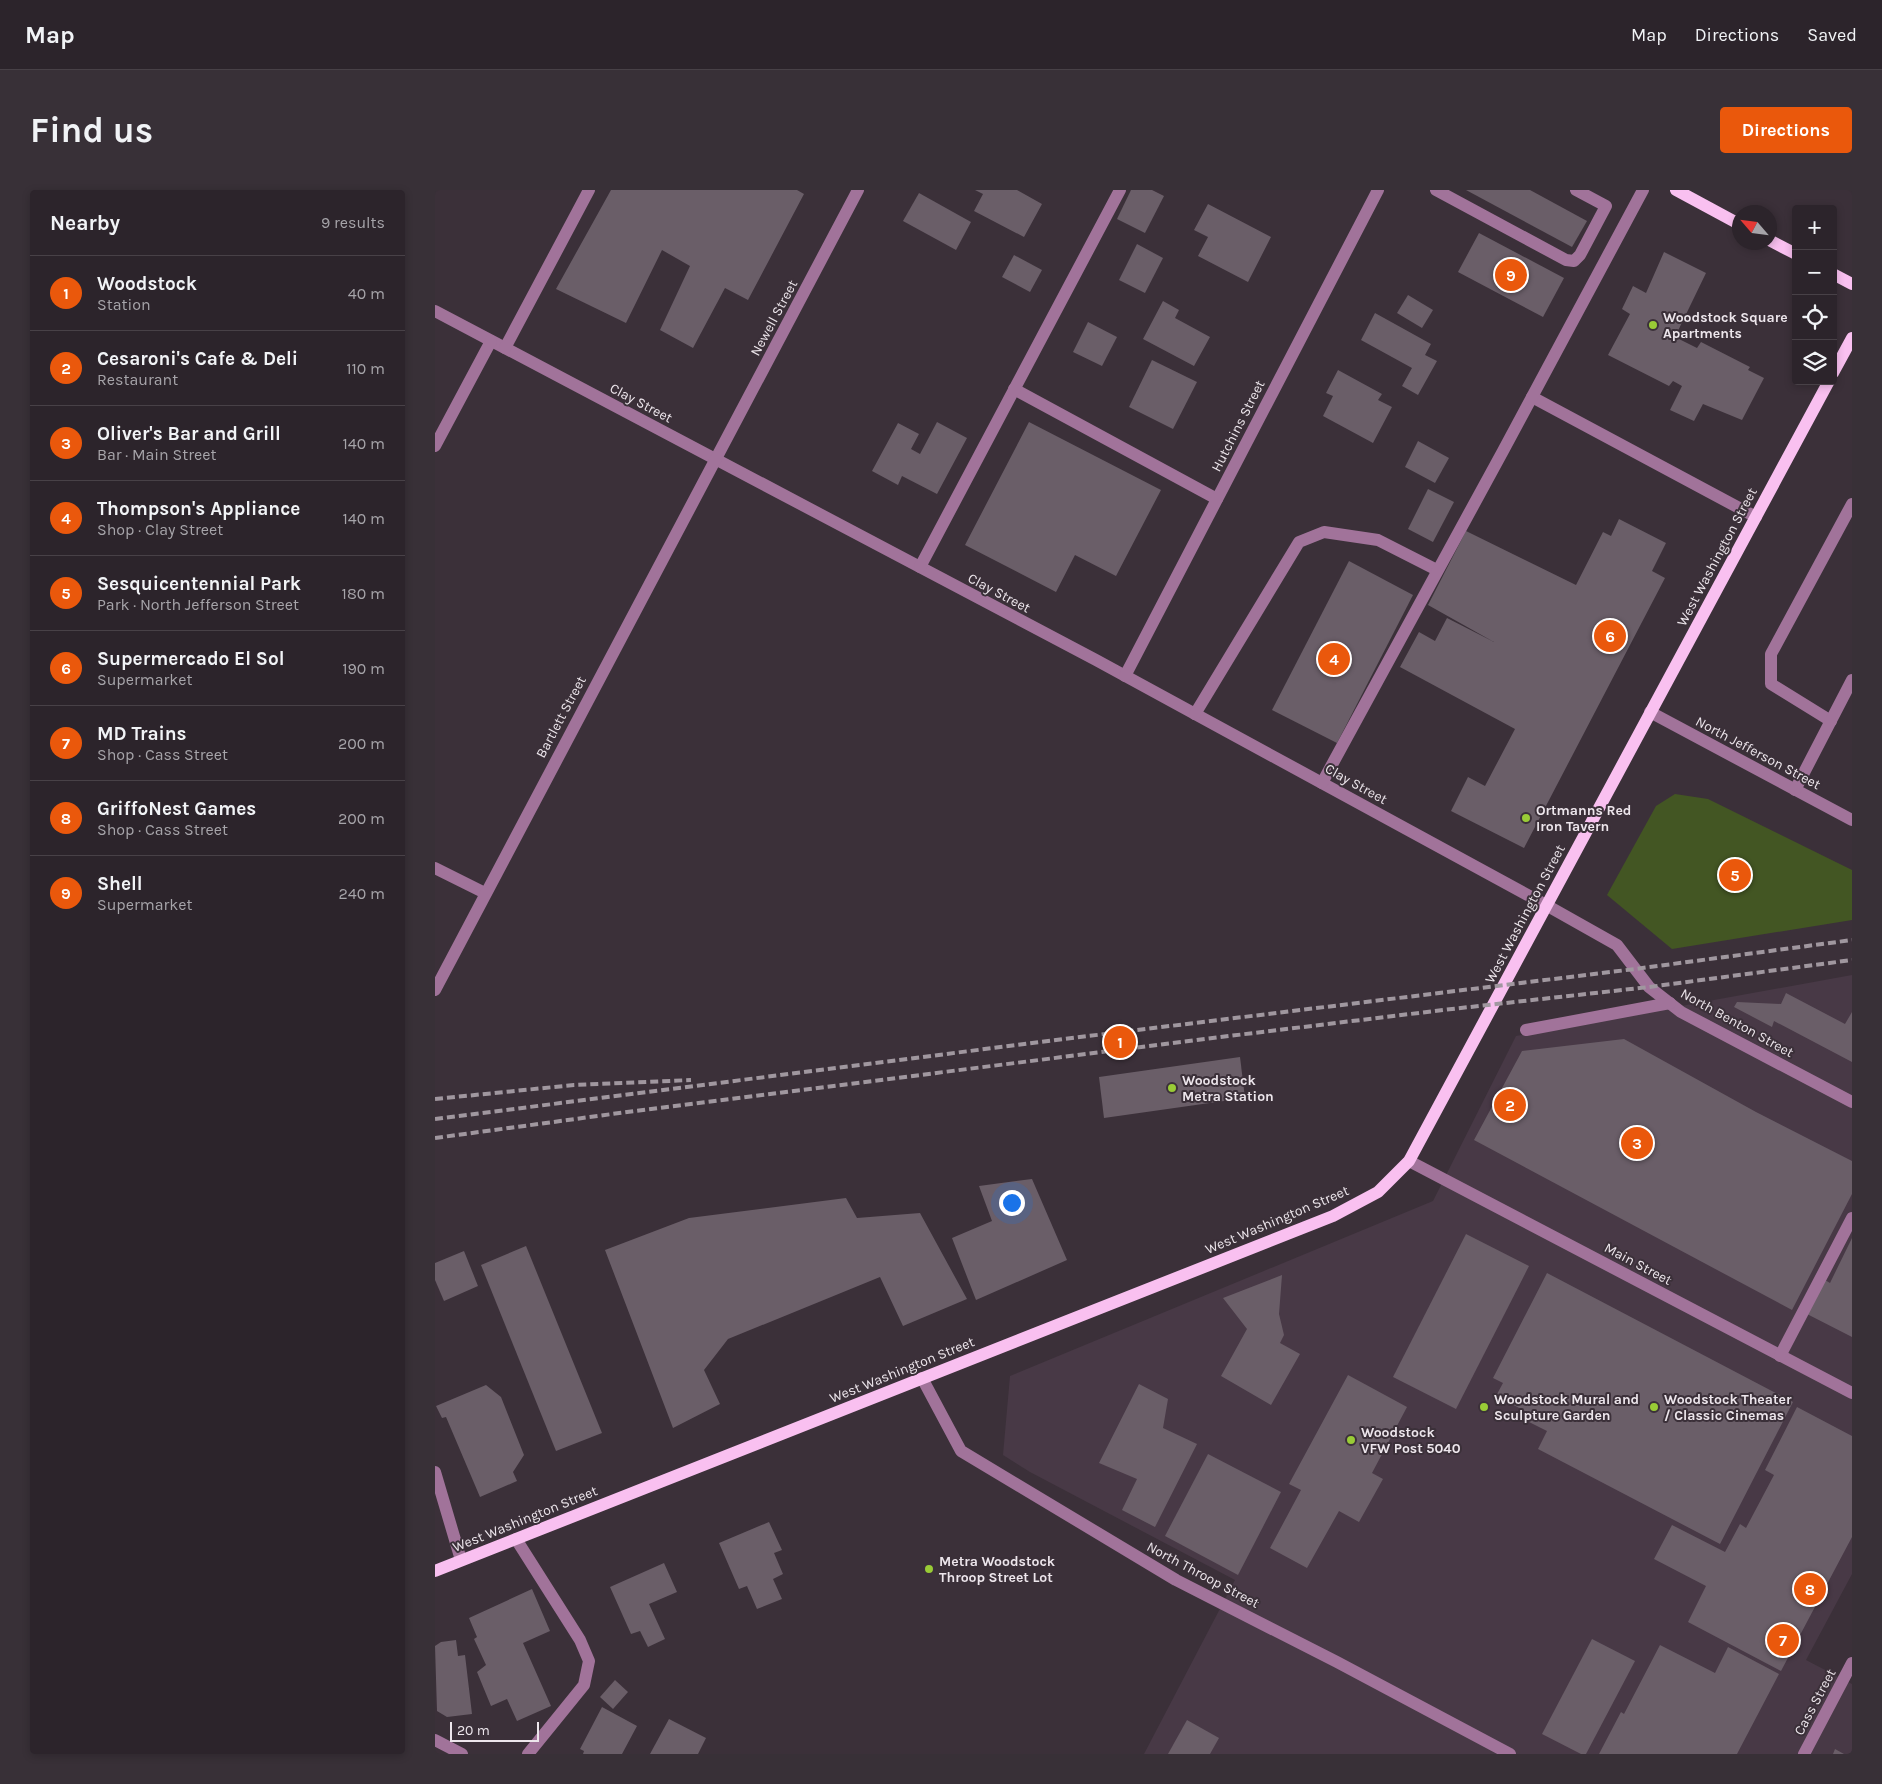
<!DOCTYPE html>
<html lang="en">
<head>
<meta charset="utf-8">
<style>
	:root { --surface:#2c242b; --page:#383037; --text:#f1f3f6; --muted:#a6a4a9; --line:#484147; --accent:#ea580c }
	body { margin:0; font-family:Karla,sans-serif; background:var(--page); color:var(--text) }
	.controls { position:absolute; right:15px; top:15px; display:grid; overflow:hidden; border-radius:5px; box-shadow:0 2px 8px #0003 }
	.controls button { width:45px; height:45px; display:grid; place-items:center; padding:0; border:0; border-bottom:1px solid var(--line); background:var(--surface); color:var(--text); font:25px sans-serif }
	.compass { position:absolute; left:1297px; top:15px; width:45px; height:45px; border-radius:50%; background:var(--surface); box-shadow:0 2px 8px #0003; rotate:298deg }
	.scale { position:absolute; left:15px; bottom:12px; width:89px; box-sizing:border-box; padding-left:5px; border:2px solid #ede6ec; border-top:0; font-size:14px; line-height:18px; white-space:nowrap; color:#ede6ec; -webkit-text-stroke:4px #3b3039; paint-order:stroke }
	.you { position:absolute; left:576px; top:1012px; width:18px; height:18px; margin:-12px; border:4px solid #fff; border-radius:50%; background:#1a73e8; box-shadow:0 0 0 8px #1a73e833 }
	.badge { display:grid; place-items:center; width:32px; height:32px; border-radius:50%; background:var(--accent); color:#fff; font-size:16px; font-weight:700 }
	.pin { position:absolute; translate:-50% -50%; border:2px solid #fff; box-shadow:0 1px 5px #0006 }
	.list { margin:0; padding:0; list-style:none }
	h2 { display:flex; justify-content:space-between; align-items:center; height:65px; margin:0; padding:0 20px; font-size:21px }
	h2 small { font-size:16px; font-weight:400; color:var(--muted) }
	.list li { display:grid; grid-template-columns:32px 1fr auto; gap:15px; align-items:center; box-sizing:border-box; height:75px; padding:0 20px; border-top:1px solid var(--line) }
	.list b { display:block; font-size:19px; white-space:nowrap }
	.list p { margin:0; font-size:16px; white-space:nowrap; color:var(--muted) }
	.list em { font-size:16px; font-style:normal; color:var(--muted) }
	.icon { flex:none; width:28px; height:28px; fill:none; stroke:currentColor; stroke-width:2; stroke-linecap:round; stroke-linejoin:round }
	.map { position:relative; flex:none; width:1417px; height:1564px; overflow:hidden; border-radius:5px }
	header { display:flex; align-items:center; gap:30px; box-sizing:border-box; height:70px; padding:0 25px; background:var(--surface); border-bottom:1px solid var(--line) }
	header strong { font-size:24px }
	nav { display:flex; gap:28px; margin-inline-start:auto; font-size:18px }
	.intro { display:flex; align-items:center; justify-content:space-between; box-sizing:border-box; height:120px; padding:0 30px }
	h1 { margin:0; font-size:35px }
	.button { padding:12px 22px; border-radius:5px; background:var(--accent); color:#fff; font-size:18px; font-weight:700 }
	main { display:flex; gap:30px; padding:0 30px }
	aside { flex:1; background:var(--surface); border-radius:5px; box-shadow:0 2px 8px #0003 }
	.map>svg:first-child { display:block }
</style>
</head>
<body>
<header>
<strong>Map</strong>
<nav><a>Map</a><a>Directions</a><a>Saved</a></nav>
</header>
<div class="intro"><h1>Find us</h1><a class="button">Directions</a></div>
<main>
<aside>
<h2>Nearby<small>9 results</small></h2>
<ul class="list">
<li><span class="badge">1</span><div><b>Woodstock</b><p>Station</p></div><em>40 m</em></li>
<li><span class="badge">2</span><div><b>Cesaroni's Cafe &amp; Deli</b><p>Restaurant</p></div><em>110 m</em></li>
<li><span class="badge">3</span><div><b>Oliver's Bar and Grill</b><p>Bar · Main Street</p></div><em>140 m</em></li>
<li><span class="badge">4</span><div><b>Thompson's Appliance</b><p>Shop · Clay Street</p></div><em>140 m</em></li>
<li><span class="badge">5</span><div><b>Sesquicentennial Park</b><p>Park · North Jefferson Street</p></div><em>180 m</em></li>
<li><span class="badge">6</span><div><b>Supermercado El Sol</b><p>Supermarket</p></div><em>190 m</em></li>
<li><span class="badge">7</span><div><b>MD Trains</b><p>Shop · Cass Street</p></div><em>200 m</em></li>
<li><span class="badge">8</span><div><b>GriffoNest Games</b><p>Shop · Cass Street</p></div><em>200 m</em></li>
<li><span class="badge">9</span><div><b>Shell</b><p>Supermarket</p></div><em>240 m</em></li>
</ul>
</aside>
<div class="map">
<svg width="1417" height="1564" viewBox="0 0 1417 1564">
	<rect width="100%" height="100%" fill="#3b3039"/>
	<polygon fill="#483946" points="1417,785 1417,1384 1371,1470 1417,1494 1417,1564 709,1564 800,1390 595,1282 568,1265 575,1186 998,1011 1081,846"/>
	<polygon fill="#435623" points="1240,604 1273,609 1417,680 1417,730 1237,759 1172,705 1221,616"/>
	<g fill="#6a5e68">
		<polygon points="176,0 362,0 369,4 313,110 290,98 258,158 225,140 255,76 227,60 191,133 121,99"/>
		<polygon points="540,0 582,0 607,14 589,47 539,21 548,4"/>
		<polygon points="696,0 717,0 729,6 710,43 682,29"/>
		<polygon points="1031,0 1095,0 1152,31 1137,57"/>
		<polygon points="484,3 536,32 521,60 468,31"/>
		<polygon points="773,14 836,47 813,92 763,66 773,47 759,40"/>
		<polygon points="1044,43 1129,88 1108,127 1023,82"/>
		<polygon points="702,54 728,68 710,103 684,90"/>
		<polygon points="1229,62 1271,83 1240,147 1262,158 1266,152 1315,177 1313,180 1329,188 1307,230 1268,214 1259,231 1235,220 1247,196 1238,191 1234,196 1173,165 1195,124 1187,119 1198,96 1211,103"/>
		<polygon points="579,65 607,80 595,102 567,87"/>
		<polygon points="973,105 998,120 987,138 962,123"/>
		<polygon points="728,111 744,120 740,128 775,147 759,176 708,149"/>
		<polygon points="940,123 996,154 990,165 1002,171 983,205 967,196 977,178 926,150"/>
		<polygon points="653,132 682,147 667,176 638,162"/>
		<polygon points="717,170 762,192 738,239 694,217"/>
		<polygon points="903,180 947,204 943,210 957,217 938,253 888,226 898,206 891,203"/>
		<polygon points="502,232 532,248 502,304 467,286 463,295 437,281 463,233 484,244 476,259 485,264"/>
		<polygon points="594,232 726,300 681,386 640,365 621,402 530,355"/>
		<polygon points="983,251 1014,268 1000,293 970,277"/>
		<polygon points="993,299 1019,312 998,352 973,339"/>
		<polygon points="1184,329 1231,353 1217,381 1230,388 1089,658 1016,621 1033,587 1050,596 1080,539 965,477 984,442 1000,451 1012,428 1059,452 993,415 1031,341 1141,395 1168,342 1176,346"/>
		<polygon points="914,371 978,405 902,553 837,520"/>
		<polygon points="1351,803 1410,834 1417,822 1417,872 1339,831 1337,837 1299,817 1302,812 1346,814"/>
		<polygon points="1189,849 1321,922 1417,971 1417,1004 1357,1120 1039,950 1087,861"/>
		<polygon points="805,867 810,908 669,928 664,887"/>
		<polygon points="597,989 632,1070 541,1110 517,1048 557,1031 544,996"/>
		<polygon points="411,1008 422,1028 485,1023 532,1109 468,1136 445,1087 293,1149 269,1180 285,1214 238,1238 170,1060 254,1028"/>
		<polygon points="1031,1044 1094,1076 1021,1219 958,1187"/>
		<polygon points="1417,1048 1417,1147 1372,1124 1390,1090 1395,1093"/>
		<polygon points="91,1056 167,1243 121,1261 46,1075"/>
		<polygon points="29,1061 43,1096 9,1111 0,1090 0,1073"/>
		<polygon points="1112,1083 1358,1212 1285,1354 1103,1259 1112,1241 1090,1230 1094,1223 1061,1206 1068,1193 1058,1188"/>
		<polygon points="847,1085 844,1124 849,1145 845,1153 865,1164 836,1215 786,1186 812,1139 788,1108"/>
		<polygon points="913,1185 972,1217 937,1283 948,1289 924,1332 904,1321 872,1378 835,1358 866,1300 854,1294"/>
		<polygon points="704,1194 733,1209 728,1238 762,1254 720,1337 687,1320 702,1289 664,1273"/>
		<polygon points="51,1195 66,1207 89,1265 78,1282 82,1291 45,1307 11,1227 7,1228 1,1216"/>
		<polygon points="1362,1217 1417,1246 1417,1347 1346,1481 1253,1432 1271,1396 1219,1369 1237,1335 1290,1362 1305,1334 1311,1338 1339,1285 1330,1280"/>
		<polygon points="773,1264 846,1302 803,1385 730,1346"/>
		<polygon points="334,1332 347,1360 339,1363 348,1384 338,1389 347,1409 322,1419 312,1396 304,1399 284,1353"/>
		<polygon points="229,1373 242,1402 214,1414 230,1449 213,1457 205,1441 196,1444 175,1397"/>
		<polygon points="97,1399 115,1441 88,1453 116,1516 82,1531 72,1509 56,1516 42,1482 51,1475 39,1449 42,1447 34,1428"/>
		<polygon points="1157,1449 1200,1471 1151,1564 1146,1564 1107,1544"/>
		<polygon points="21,1450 23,1466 30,1465 37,1524 12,1527 2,1521 0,1456 6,1452"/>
		<polygon points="1225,1455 1280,1483 1293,1457 1344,1484 1302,1564 1164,1564 1186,1522 1189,1524"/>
		<polygon points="180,1490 193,1502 178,1519 165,1507"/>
		<polygon points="167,1517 202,1536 187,1564 148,1564 149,1561 145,1559"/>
		<polygon points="234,1529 271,1548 263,1564 215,1564"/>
		<polygon points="752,1530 784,1548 775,1564 733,1564"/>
		<polygon points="1400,1559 1409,1564 1398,1564"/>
	</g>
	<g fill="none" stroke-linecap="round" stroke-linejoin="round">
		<g stroke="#a1739a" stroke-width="12">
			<polyline points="1001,0 1131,70 1139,71 1145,65 1171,16 1141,0"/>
			<polyline points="0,121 661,470 1111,715 1182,755 1214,797 1246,822 1417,912"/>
			<polyline points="70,158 154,0"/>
			<polyline points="579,199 782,309"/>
			<polyline points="1097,207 1321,327"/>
			<polyline points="0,256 56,151"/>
			<polyline points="485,377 685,0"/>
			<polyline points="690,486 943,0"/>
			<polyline points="1215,522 1417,630"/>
			<polyline points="760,524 864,352 889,342 943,350 1002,380"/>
			<polyline points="1396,531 1336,494 1336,464 1417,314"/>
			<polyline points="887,593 1068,261 1208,0"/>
			<polyline points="1360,600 1417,490"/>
			<polyline points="0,678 50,703"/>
			<polyline points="0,800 423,0"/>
			<polyline points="1091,840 1235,813"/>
			<polyline points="974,971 1417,1203"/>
			<polyline points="1345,1166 1417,1028"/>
			<polyline points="487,1188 526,1261 741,1390 902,1472 1075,1564"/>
			<polyline points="0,1282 26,1370"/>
			<polyline points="81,1349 145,1450 154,1471 149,1495 93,1564"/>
			<polyline points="0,1550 27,1564"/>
			<polyline points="1369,1564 1417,1473"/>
		</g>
		<g stroke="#f9c0f0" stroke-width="12">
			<polyline points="1241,0 1304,34"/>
			<polyline points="1334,50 1361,64"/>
			<polyline points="1398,84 1417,94"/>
			<polyline points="1398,183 1417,148"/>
			<polyline points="0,1381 898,1026 943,1002 974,971 1394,191"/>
		</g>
		<g stroke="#a0979f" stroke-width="4" stroke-dasharray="8 4" stroke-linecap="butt">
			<polyline points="0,909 139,895 256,890"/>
			<polyline points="0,929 629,849 1200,779 1417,750"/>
			<polyline points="0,948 192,922 794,846 1008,820 1214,797 1417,770"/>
		</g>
	</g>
	<g fill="#99cb36" stroke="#3b3039" stroke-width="2">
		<circle cx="1218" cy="135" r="5"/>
		<circle cx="1091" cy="628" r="5"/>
		<circle cx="737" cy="898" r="5"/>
		<circle cx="1049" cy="1217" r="5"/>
		<circle cx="1219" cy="1217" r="5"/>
		<circle cx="916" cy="1250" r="5"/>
		<circle cx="494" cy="1379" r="5"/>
	</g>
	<g text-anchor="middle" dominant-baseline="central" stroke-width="4" stroke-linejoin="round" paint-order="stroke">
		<g font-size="14" font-weight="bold" fill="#ede6ec" stroke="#3b3039" text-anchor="start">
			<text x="1228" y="127">Woodstock Square<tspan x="1228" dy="16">Apartments</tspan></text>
			<text x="1101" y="620">Ortmanns Red<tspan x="1101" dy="16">Iron Tavern</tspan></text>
			<text x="747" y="890">Woodstock<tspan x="747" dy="16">Metra Station</tspan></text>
			<text x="1059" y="1209">Woodstock Mural and<tspan x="1059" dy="16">Sculpture Garden</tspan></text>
			<text x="1229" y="1209">Woodstock Theater<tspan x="1229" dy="16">/ Classic Cinemas</tspan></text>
			<text x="926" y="1242">Woodstock<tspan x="926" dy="16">VFW Post 5040</tspan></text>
			<text x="504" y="1371">Metra Woodstock<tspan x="504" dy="16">Throop Street Lot</tspan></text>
		</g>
		<g font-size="14" fill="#ede6ec" stroke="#3b3039">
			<text transform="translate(339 128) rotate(-62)">Newell Street</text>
			<text transform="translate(206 213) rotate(28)">Clay Street</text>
			<text transform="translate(803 236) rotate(-63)">Hutchins Street</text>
			<text transform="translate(1282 367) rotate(-62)">West Washington Street</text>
			<text transform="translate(564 403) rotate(28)">Clay Street</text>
			<text transform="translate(126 527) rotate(-62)">Bartlett Street</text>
			<text transform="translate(1323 563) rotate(28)">North Jefferson Street</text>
			<text transform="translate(921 594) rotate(29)">Clay Street</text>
			<text transform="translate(1090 724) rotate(-62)">West Washington Street</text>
			<text transform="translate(1302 833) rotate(29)">North Benton Street</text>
			<text transform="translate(842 1030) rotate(-23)">West Washington Street</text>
			<text transform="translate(1203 1074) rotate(28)">Main Street</text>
			<text transform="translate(467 1180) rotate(-22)">West Washington Street</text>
			<text transform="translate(90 1329) rotate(-22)">West Washington Street</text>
			<text transform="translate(768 1385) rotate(28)">North Throop Street</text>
			<text transform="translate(1380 1512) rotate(-62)">Cass Street</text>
		</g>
	</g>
</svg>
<div class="controls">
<button>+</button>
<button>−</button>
<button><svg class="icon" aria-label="locate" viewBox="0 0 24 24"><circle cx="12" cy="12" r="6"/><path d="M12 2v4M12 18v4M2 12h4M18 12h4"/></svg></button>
<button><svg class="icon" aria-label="layers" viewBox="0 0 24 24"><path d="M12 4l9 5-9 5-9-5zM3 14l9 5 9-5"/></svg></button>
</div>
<svg class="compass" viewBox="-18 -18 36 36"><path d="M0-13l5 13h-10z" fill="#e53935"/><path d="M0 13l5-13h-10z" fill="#a6a4a9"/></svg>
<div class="scale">20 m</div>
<div class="you"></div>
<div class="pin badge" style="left:685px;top:852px">1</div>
<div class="pin badge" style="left:1075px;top:915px">2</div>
<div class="pin badge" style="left:1202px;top:953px">3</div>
<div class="pin badge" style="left:899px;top:469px">4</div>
<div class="pin badge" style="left:1300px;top:685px">5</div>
<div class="pin badge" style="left:1175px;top:446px">6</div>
<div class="pin badge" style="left:1348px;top:1450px">7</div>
<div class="pin badge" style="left:1375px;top:1399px">8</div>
<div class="pin badge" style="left:1076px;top:85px">9</div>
</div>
</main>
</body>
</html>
